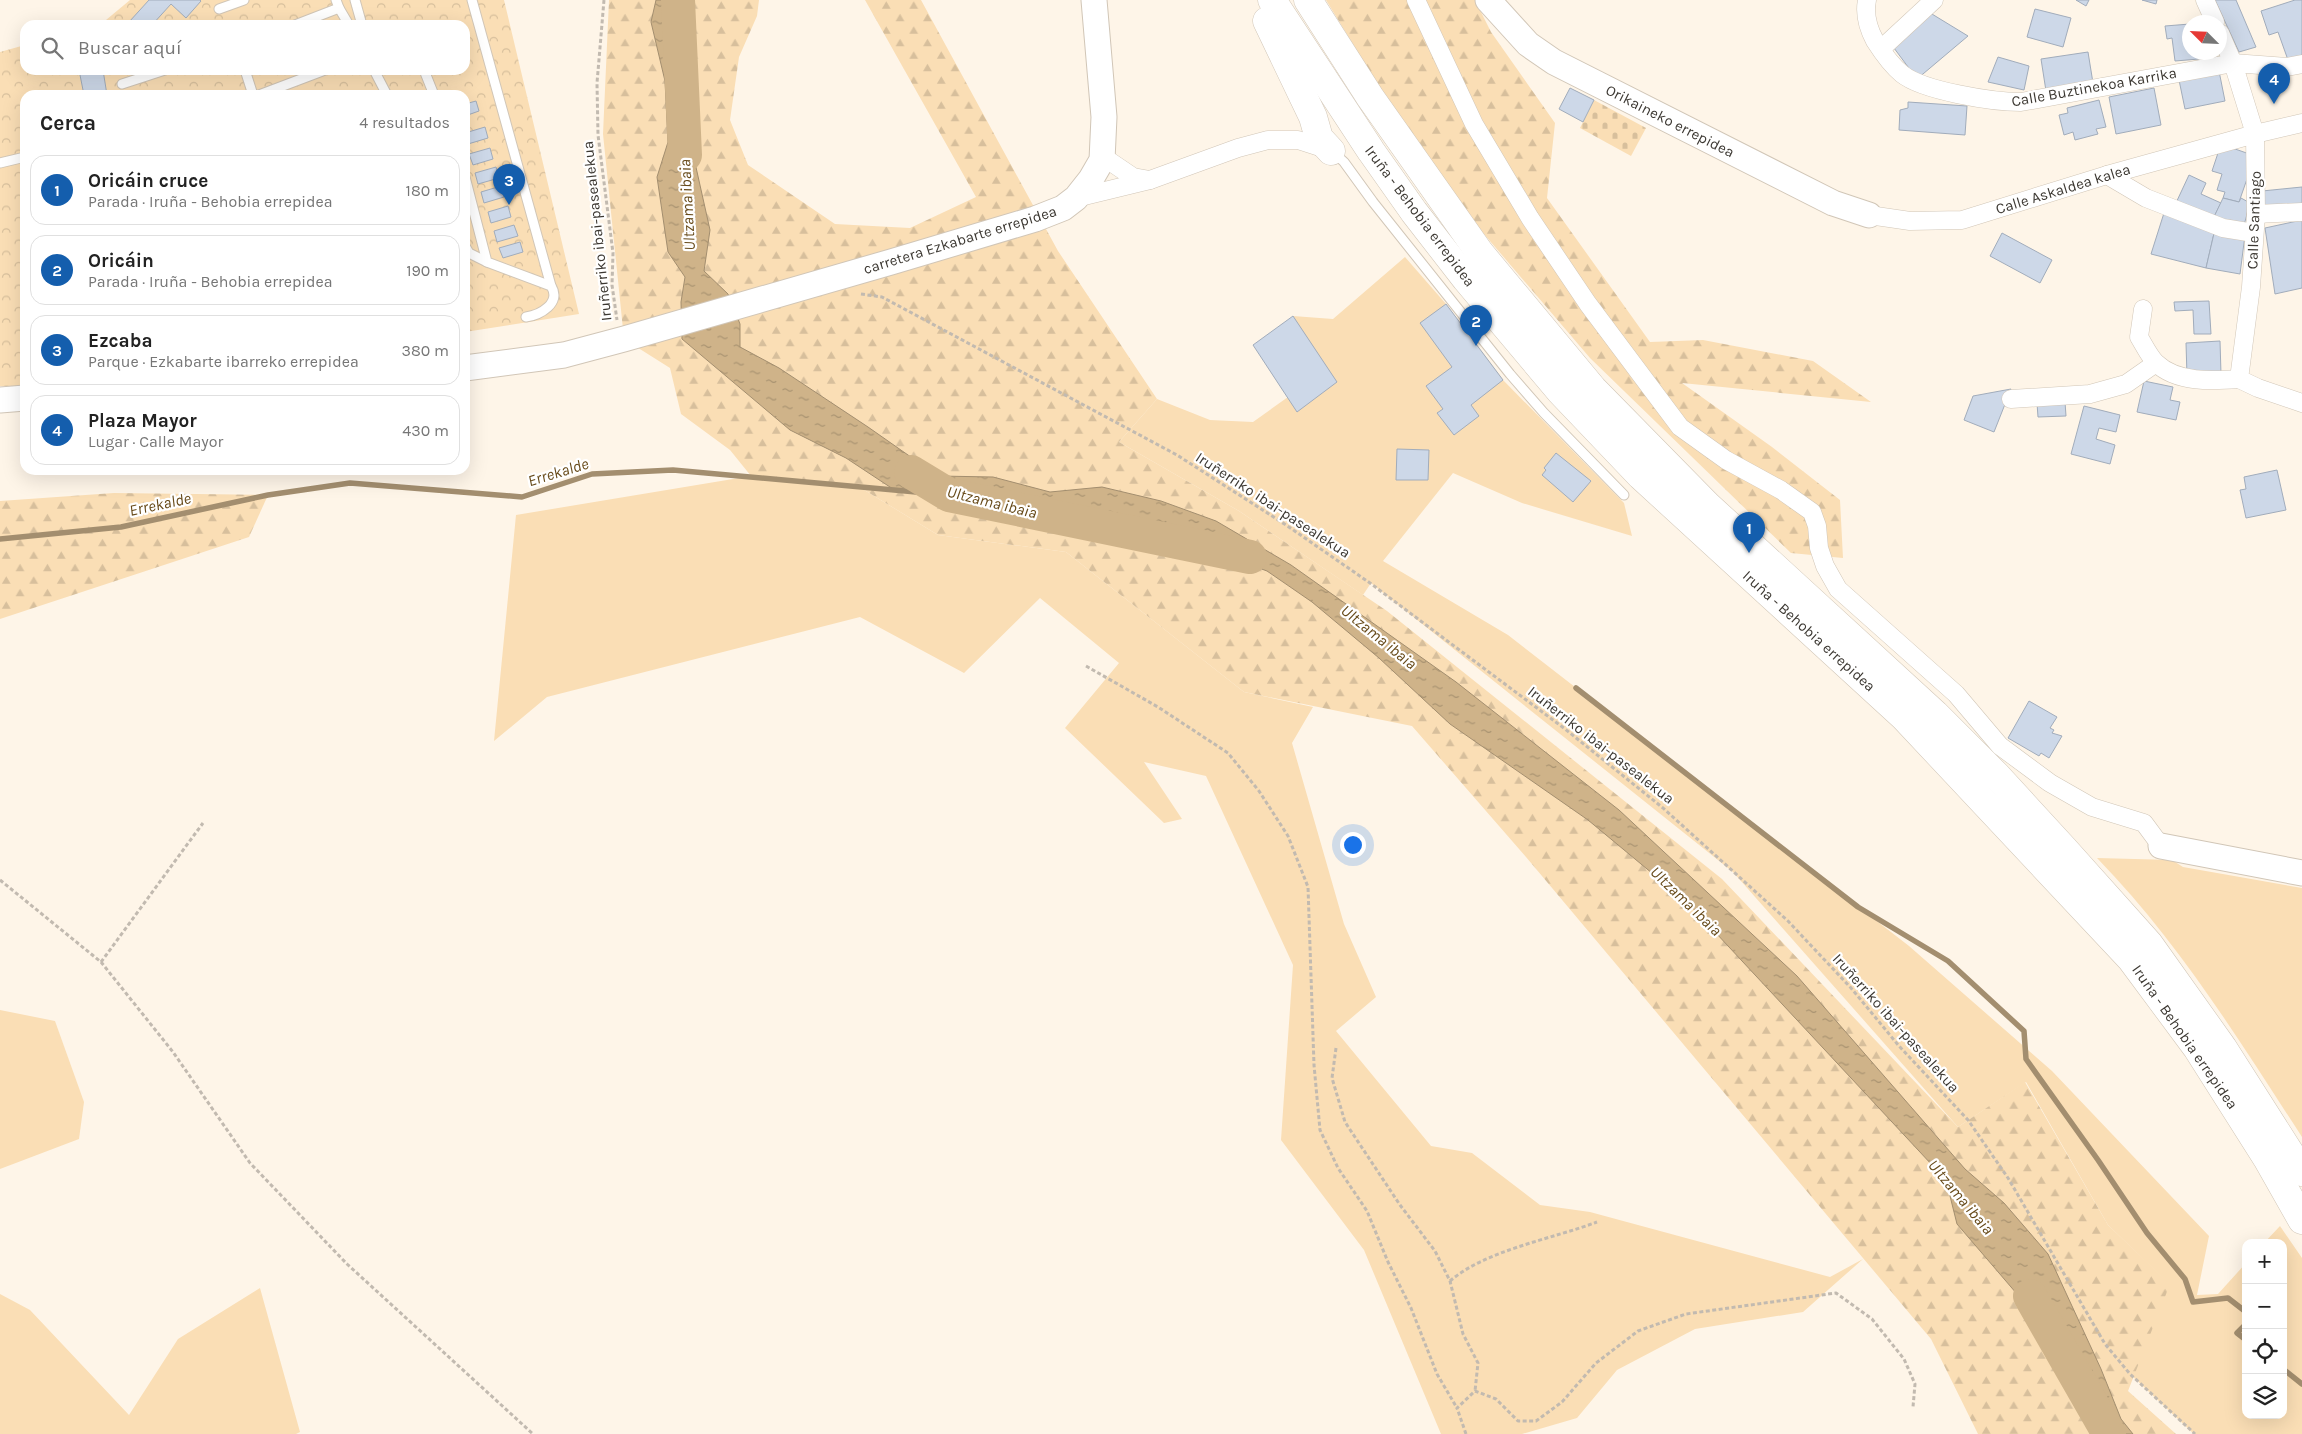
<!DOCTYPE html>
<html lang="es">
<head>
<meta charset="utf-8">
<style>
	:root { --surface:#fff; --page:#f6f6f6; --text:#222; --muted:#767676; --line:#e0e0e0; --accent:#145ead }
	body { margin:0; font-family:Karla,sans-serif; background:var(--page); color:var(--text) }
	.controls { position:absolute; right:15px; bottom:15px; display:grid; overflow:hidden; border-radius:10px; box-shadow:0 5px 20px #0002 }
	.controls button { width:45px; height:45px; display:grid; place-items:center; padding:0; border:0; border-bottom:1px solid var(--line); background:var(--surface); color:var(--text); font:25px sans-serif }
	.compass { position:absolute; left:2182px; top:15px; width:45px; height:45px; border-radius:50%; background:var(--surface); box-shadow:0 5px 20px #0002; rotate:294deg }
	.you { position:absolute; left:1352px; top:844px; width:18px; height:18px; margin:-12px; border:4px solid #fff; border-radius:50%; background:#1a73e8; box-shadow:0 0 0 8px #1a73e833 }
	.badge { display:grid; place-items:center; width:32px; height:32px; border-radius:50%; background:var(--accent); color:#fff; font-size:16px; font-weight:700 }
	.pin { position:absolute; translate:-50% -41px; filter:drop-shadow(0 1px 2px #0008) }
	.pin::after { content:''; position:absolute; top:26px; width:18px; height:15px; background:inherit; clip-path:polygon(0 0,100% 0,50% 100%) }
	.list { margin:0; padding:0; list-style:none }
	h2 { display:flex; justify-content:space-between; align-items:center; height:65px; margin:0; padding:0 20px; font-size:21px }
	h2 small { font-size:16px; font-weight:400; color:var(--muted) }
	.list li { display:grid; grid-template-columns:32px 1fr auto; gap:15px; align-items:center; box-sizing:border-box; height:70px; margin:0 10px 10px; padding:0 10px; border:1px solid var(--line); border-radius:15px }
	.list b { display:block; font-size:19px; white-space:nowrap }
	.list p { margin:0; font-size:16px; white-space:nowrap; color:var(--muted) }
	.list em { font-size:16px; font-style:normal; color:var(--muted) }
	.icon { flex:none; width:28px; height:28px; fill:none; stroke:currentColor; stroke-width:2; stroke-linecap:round; stroke-linejoin:round }
	.map { position:relative; flex:none; width:2302px; height:1434px; overflow:hidden }
	.search { position:absolute; background:var(--surface); box-shadow:0 5px 20px #0002; left:20px; top:20px; width:450px; height:55px; display:flex; align-items:center; gap:12px; box-sizing:border-box; padding:0 18px; border-radius:15px; color:var(--muted); font-size:19px }
	.panel { position:absolute; background:var(--surface); box-shadow:0 5px 20px #0002; left:20px; top:90px; width:450px; height:385px; border-radius:15px }
	.map>svg:first-child { display:block }
</style>
</head>
<body>
<div class="map">
<svg width="2302" height="1434" viewBox="0 0 2302 1434">
	<defs>
		<pattern id="forest-firs" width="22" height="20" patternUnits="userSpaceOnUse" patternTransform="scale(1.25)"><rect width="22" height="20" fill="#fadeb5"/><path d="M5 1l3.5 6h-7zM16 11l3.5 6h-7z" fill="#d7bf9c"/></pattern>
		<pattern id="cemetery-stones" width="16" height="16" patternUnits="userSpaceOnUse" patternTransform="scale(1.25)"><rect width="16" height="16" fill="#fadeb5"/><path d="M2 7V4a2 2 0 0 1 4 0v3zM10 15v-3a2 2 0 0 1 4 0v3z" fill="#d7bf9c"/></pattern>
		<pattern id="park-crowns" width="20" height="18" patternUnits="userSpaceOnUse" patternTransform="scale(1.25)"><rect width="20" height="18" fill="#fadeb5"/><path d="M2 6a3 3 0 1 1 6 0M12 15a3 3 0 1 1 6 0" fill="none" stroke="#d7bf9c"/></pattern>
		<pattern id="water-ripples" width="26" height="14" patternUnits="userSpaceOnUse" patternTransform="scale(1.25)"><rect width="26" height="14" fill="#cfb389"/><path d="M2 4q2-2 4 0t4 0M15 11q2-2 4 0t4 0" fill="none" stroke="#a99371"/></pattern>
	</defs>
	<rect width="100%" height="100%" fill="#fef5e8"/>
	<g fill="#fadeb5">
		<polygon points="1405,257 1446,304 1503,380 1624,503 1632,536 1522,503 1453,473 1383,561 1508,635 1909,946 2052,1071 2209,1236 2197,1295 2218,1294 2246,1263 2246,1415 2283,1415 2283,1243 2264,1243 2280,1226 2302,1258 2302,1434 2194,1434 2130,1374 2169,1284 2108,1225 2026,1082 1958,1127 1733,872 1371,583 1363,595 1239,511 1119,442 1157,399 1210,420 1253,422 1288,397 1293,316 1333,319"/>
		<polygon points="751,476 861,488 938,535 1066,552 1244,692 1313,707 1292,743 1344,924 1376,997 1336,1031 1431,1146 1472,1153 1540,1205 1590,1212 1830,1277 1863,1259 1803,1312 1695,1329 1617,1370 1577,1418 1522,1434 1441,1434 1364,1250 1281,1140 1293,965 1206,776 1144,762 1182,819 1164,823 1065,728 1119,663 1040,598 964,673 860,617 547,697 494,741 516,515"/>
		<path d="M 2097,858 L 2172,860 L 2183,867 L 2302,888 L 2302,1137 C 2239,1040 2178,941 2097,858 Z"/>
		<polygon points="0,1010 55,1021 84,1102 79,1139 0,1169"/>
		<polygon points="260,1288 300,1432 296,1434 0,1434 0,1294 30,1310 129,1415 178,1339"/>
	</g>
	<g fill="url(#forest-firs)">
		<polygon points="609,0 759,0 757,16 739,57 730,120 748,165 835,224 910,228 976,197 865,0 921,0 1058,251 1157,399 1119,442 1239,511 1387,611 1722,879 1958,1127 2025,1082 2108,1225 2170,1284 2128,1391 2176,1434 1978,1434 1931,1339 1526,857 1412,726 1244,692 1066,552 938,535 861,488 751,476 730,450 681,414 670,368 624,339 603,134"/>
		<polygon points="1326,0 1475,0 1491,32 1555,123 1547,198 1650,342 1703,340 1813,361 1871,402 1682,383 1772,447 1840,500 1843,558 1791,553 1590,358 1466,213 1384,95"/>
		<polygon points="114,493 268,495 249,537 0,619 0,501"/>
	</g>
	<polygon fill="url(#cemetery-stones)" points="1594,100 1646,128 1631,156 1580,128"/>
	<polygon fill="url(#park-crowns)" points="130,0 504,0 579,314 465,332 465,95 25,95 25,386 0,386 0,52 25,45 25,70 465,70 465,25 100,25"/>
	<polygon fill="url(#water-ripples)" stroke="#a38e6f" points="656,0 678,0 683,109 710,230 704,271 728,294 740,324 740,347 779,368 868,427 938,476 993,477 1050,492 1102,487 1161,501 1216,521 1291,565 1456,682 1619,810 1797,976 1965,1169 2004,1203 2048,1254 2101,1369 2121,1419 2133,1434 2121,1434 2053,1336 1957,1224 1946,1180 1688,903 1588,820 1450,724 1379,658 1312,602 1267,571 1205,548 949,495 896,491 846,458 790,430 682,339 681,302 685,277 668,252 657,177 668,142 665,81 651,22"/>
	<g fill="none" stroke-linecap="round" stroke-linejoin="round">
		<g stroke="#a38e6f" stroke-width="5.5">
			<polyline points="0,539 121,527 268,495 350,483 522,497 592,474 673,470 949,495"/>
			<polyline points="1576,688 1858,907 1948,961 2024,1031 2026,1059 2098,1160 2147,1233 2185,1279 2193,1302 2228,1298 2246,1312"/>
			<polyline points="2246,1324 2237,1333 2246,1340"/>
			<polyline points="2283,1369 2302,1384"/>
		</g>
		<g stroke="#cfb389" stroke-width="34">
			<polyline points="678,0 685,155"/>
			<polyline points="911,472 949,495 1250,557"/>
			<polyline points="2030,1296 2109,1434"/>
		</g>
	</g>
	<g fill="#cdd8e8" stroke="#a1acbb">
		<polygon points="149,0 200,0 201,1 186,18 171,4 152,25 132,25 129,22"/>
		<polygon points="2076,0 2089,0 2086,6"/>
		<polygon points="2142,0 2157,0 2156,4"/>
		<polygon points="2215,0 2236,0 2256,47 2239,52"/>
		<polygon points="2295,0 2302,0 2302,55 2288,60 2278,32 2269,35 2261,11"/>
		<polygon points="2035,9 2071,18 2063,47 2027,37"/>
		<polygon points="1927,11 1968,36 1917,79 1891,44"/>
		<polygon points="2190,24 2190,52 2210,52 2211,58 2175,61 2172,38 2167,39 2165,26"/>
		<polygon points="2088,52 2093,83 2046,91 2041,59"/>
		<polygon points="1998,57 2029,66 2024,90 1988,82"/>
		<polygon points="79,70 103,70 107,95 84,95"/>
		<polygon points="2219,71 2225,101 2185,109 2179,80"/>
		<polygon points="1570,88 1594,100 1583,122 1559,109"/>
		<polygon points="2154,88 2161,125 2116,134 2109,97"/>
		<polygon points="2099,100 2106,127 2096,129 2098,134 2075,140 2073,132 2064,135 2059,115 2068,113 2067,108"/>
		<polygon points="476,101 479,111 465,116 465,104"/>
		<polygon points="1908,102 1967,106 1965,135 1899,130 1900,110 1908,108"/>
		<polygon points="485,127 488,138 468,144 465,133"/>
		<polygon points="2221,144 2255,156 2239,202 2223,198 2225,192 2217,190 2222,174 2212,171"/>
		<polygon points="490,148 493,159 473,165 469,154"/>
		<polygon points="496,167 499,178 478,184 475,173"/>
		<polygon points="2189,175 2206,183 2201,194 2221,203 2212,221 2175,205"/>
		<polygon points="501,186 504,197 484,203 481,192"/>
		<polygon points="2302,187 2302,204 2263,208 2262,191"/>
		<polygon points="2223,198 2239,202 2241,198 2250,203 2243,229 2212,221"/>
		<polygon points="508,206 511,217 491,223 488,212"/>
		<polygon points="2164,213 2215,229 2206,268 2151,254"/>
		<polygon points="2302,220 2302,288 2275,294 2265,228"/>
		<polygon points="514,225 518,236 497,242 494,231"/>
		<polygon points="2215,229 2245,235 2240,274 2206,268"/>
		<polygon points="2002,233 2052,260 2040,283 1990,256"/>
		<polygon points="520,242 523,252 503,258 499,248"/>
		<polygon points="2209,301 2211,334 2194,334 2193,310 2175,311 2174,302"/>
		<polygon points="1446,304 1503,380 1471,405 1479,416 1454,435 1437,413 1443,409 1426,386 1452,367 1420,323"/>
		<polygon points="1293,316 1337,382 1297,412 1253,345"/>
		<polygon points="2220,341 2221,374 2187,376 2186,343"/>
		<polygon points="2144,381 2173,387 2170,400 2180,402 2176,420 2137,412"/>
		<polygon points="2011,389 1994,432 1964,420 1973,396"/>
		<polygon points="2065,402 2066,416 2038,417 2037,403"/>
		<polygon points="2084,406 2120,415 2116,432 2099,428 2096,439 2115,445 2110,464 2071,454"/>
		<polygon points="1397,449 1429,450 1428,480 1396,480"/>
		<polygon points="1556,453 1591,481 1573,502 1542,475 1546,470 1544,468"/>
		<polygon points="2277,470 2286,510 2246,518 2240,490 2246,489 2244,477"/>
		<polygon points="2029,701 2057,717 2050,728 2054,730 2052,733 2062,736 2049,758 2041,753 2039,756 2008,738"/>
	</g>
	<g fill="none" stroke-linecap="round" stroke-linejoin="round">
		<g stroke="#d1c6b7" stroke-width="11">
			<g id="lane">
				<polyline points="355,0 362,25"/>
				<polyline points="472,0 551,286"/>
				<polyline points="339,8 349,25"/>
				<polyline points="219,9 244,0"/>
				<polyline points="295,25 339,8 336,0"/>
				<polyline points="245,70 253,95"/>
				<polyline points="374,70 387,95"/>
				<polyline points="424,70 434,95"/>
				<polyline points="122,84 165,70"/>
				<polyline points="259,95 325,70"/>
				<polyline points="1333,152 1344,162 1373,202 1510,374 1544,413 1624,495"/>
				<polyline points="0,163 25,157"/>
				<path d="M 465,177 L 487,262 L 551,286 C 562,303 540,315 526,317"/>
				<polyline points="465,246 469,253 487,262"/>
			</g>
		</g>
		<g stroke="#d1c6b7" stroke-width="19">
			<g id="street">
				<polyline points="1416,0 1474,124 1530,218 1588,304 1680,427 1726,460 1781,490 1812,512 1817,526 1819,548 1825,566 1838,589 1956,694 2000,746 2050,783 2092,807 2144,823 2161,846"/>
				<path d="M 1867,0 C 1864,15 1868,28 1875,41 C 1882,52 1891,65 1902,74 C 1923,91 1993,102 2021,102 L 2233,63 L 2287,67 L 2302,64"/>
				<polyline points="2205,0 2215,22"/>
				<polyline points="2220,33 2233,63 2255,134 2256,214 2251,287 2239,379 2258,388 2302,403"/>
				<polyline points="1881,49 1934,0"/>
				<polyline points="1102,156 1133,177 1150,180"/>
				<polyline points="2107,175 2146,198 2223,228 2254,233"/>
				<polyline points="1076,198 1150,180 1238,148 1268,140 1298,140 1329,150"/>
				<polyline points="2256,214 2302,212"/>
				<polyline points="1869,215 1910,221 1962,220 2107,175 2255,134 2302,123"/>
				<path d="M 2143,309 L 2139,337 C 2144,345 2149,356 2156,363 C 2177,383 2212,381 2239,379"/>
				<polyline points="2011,399 2090,394 2126,384 2156,363"/>
			</g>
		</g>
		<g stroke="#d1c6b7" stroke-width="27">
			<g id="secondary">
				<polyline points="1488,0 1528,44 1554,62 1833,203 1869,215"/>
				<polyline points="465,368 564,355 624,339 891,262 1035,219 1063,208 1076,198 1091,179 1102,160 1104,117 1094,0"/>
				<polyline points="0,400 25,398"/>
				<polyline points="2161,846 2302,873"/>
			</g>
		</g>
		<g stroke="#d1c6b7" stroke-width="29">
			<g id="highway">
				<polyline points="1272,0 1371,151 1414,212 1466,279 1560,391 1641,476 1904,717 2131,959 2197,1048 2268,1160 2302,1220"/>
				<polyline points="1308,0 1370,97 1480,253 1593,389 1707,505 1935,714 1997,776 2064,849 2149,944 2223,1048 2302,1172"/>
				<polyline points="1267,21 1313,117 1319,138 1331,151"/>
			</g>
		</g>
		<g stroke="#c2bab0" stroke-width="3" stroke-dasharray="4 2.5" stroke-linecap="butt">
			<polyline points="604,0 597,83 598,135 613,253 612,285 617,320"/>
			<polyline points="861,294 882,297 1177,455 1286,525 1370,583 1565,729 1663,808 1788,921 1851,988 1899,1046 1968,1120 2008,1178 2105,1344 2130,1374 2195,1434"/>
			<polyline points="1086,666 1158,707 1228,753 1259,791 1288,836 1308,887 1314,1065 1320,1130 1338,1168 1367,1211 1388,1262 1411,1308 1437,1374 1457,1408"/>
			<polyline points="0,880 101,962 173,1052 250,1163 347,1264 533,1434"/>
			<polyline points="101,962 203,823"/>
			<polyline points="1336,1048 1332,1078 1345,1122 1400,1205 1435,1251 1450,1281 1463,1334 1478,1363 1475,1391"/>
			<path d="M 1450,1281 C 1486,1250 1552,1239 1597,1222"/>
			<polyline points="1466,1434 1457,1408 1475,1391 1496,1399 1518,1421 1536,1421 1562,1402 1596,1363 1638,1331 1686,1314 1836,1293 1872,1319 1904,1359 1915,1384 1913,1407"/>
		</g>
		<use href="#lane" stroke="#fff" stroke-width="9"/>
		<use href="#street" stroke="#fff" stroke-width="18"/>
		<use href="#secondary" stroke="#fff" stroke-width="25"/>
		<use href="#highway" stroke="#fff" stroke-width="28"/>
	</g>
	<g text-anchor="middle" dominant-baseline="central" stroke-width="4.5" stroke-linejoin="round" paint-order="stroke">
		<g font-size="15" fill="#3c3832" stroke="#fff">
			<text transform="translate(2094 87) rotate(-10)">Calle Buztinekoa Karrika</text>
			<text transform="translate(1670 121) rotate(27)">Orikaineko errepidea</text>
			<text transform="translate(2063 189) rotate(-17)">Calle Askaldea kalea</text>
			<text transform="translate(1420 216) rotate(53)">Iruña - Behobia errepidea</text>
			<text transform="translate(2254 220) rotate(-88)">Calle Santiago</text>
			<text transform="translate(597 231) rotate(-96)">Iruñerriko ibai-pasealekua</text>
			<text transform="translate(960 240) rotate(-17)">carretera Ezkabarte errepidea</text>
			<text transform="translate(1273 505) rotate(33)">Iruñerriko ibai-pasealekua</text>
			<text transform="translate(1809 631) rotate(42)">Iruña - Behobia errepidea</text>
			<text transform="translate(1601 745) rotate(38)">Iruñerriko ibai-pasealekua</text>
			<text transform="translate(1896 1023) rotate(48)">Iruñerriko ibai-pasealekua</text>
			<text transform="translate(2185 1037) rotate(55)">Iruña - Behobia errepidea</text>
		</g>
		<g font-size="16" font-style="italic" fill="#674a19" stroke="#fff">
			<text transform="translate(687 205) rotate(-93)">Ultzama ibaia</text>
			<text transform="translate(558 472) rotate(-17)">Errekalde</text>
			<text transform="translate(992 502) rotate(14)">Ultzama ibaia</text>
			<text transform="translate(160 504) rotate(-12)">Errekalde</text>
			<text transform="translate(1379 637) rotate(39)">Ultzama ibaia</text>
			<text transform="translate(1686 901) rotate(44)">Ultzama ibaia</text>
			<text transform="translate(1961 1197) rotate(50)">Ultzama ibaia</text>
		</g>
	</g>
</svg>
<div class="controls">
<button>+</button>
<button>−</button>
<button><svg class="icon" aria-label="locate" viewBox="0 0 24 24"><circle cx="12" cy="12" r="6"/><path d="M12 2v4M12 18v4M2 12h4M18 12h4"/></svg></button>
<button><svg class="icon" aria-label="layers" viewBox="0 0 24 24"><path d="M12 4l9 5-9 5-9-5zM3 14l9 5 9-5"/></svg></button>
</div>
<svg class="compass" viewBox="-18 -18 36 36"><path d="M0-13l5 13h-10z" fill="#e53935"/><path d="M0 13l5-13h-10z" fill="#767676"/></svg>
<div class="you"></div>
<div class="pin badge" style="left:1749px;top:553px">1</div>
<div class="pin badge" style="left:1476px;top:346px">2</div>
<div class="pin badge" style="left:509px;top:205px">3</div>
<div class="pin badge" style="left:2274px;top:104px">4</div>
<div class="search"><svg class="icon" aria-label="search" viewBox="0 0 24 24"><circle cx="10" cy="10" r="6"/><path d="M15 15l6 6"/></svg>Buscar aquí</div>
<section class="panel">
<h2>Cerca<small>4 resultados</small></h2>
<ul class="list">
<li><span class="badge">1</span><div><b>Oricáin cruce</b><p>Parada · Iruña - Behobia errepidea</p></div><em>180 m</em></li>
<li><span class="badge">2</span><div><b>Oricáin</b><p>Parada · Iruña - Behobia errepidea</p></div><em>190 m</em></li>
<li><span class="badge">3</span><div><b>Ezcaba</b><p>Parque · Ezkabarte ibarreko errepidea</p></div><em>380 m</em></li>
<li><span class="badge">4</span><div><b>Plaza Mayor</b><p>Lugar · Calle Mayor</p></div><em>430 m</em></li>
</ul>
</section>
</div>
</body>
</html>
